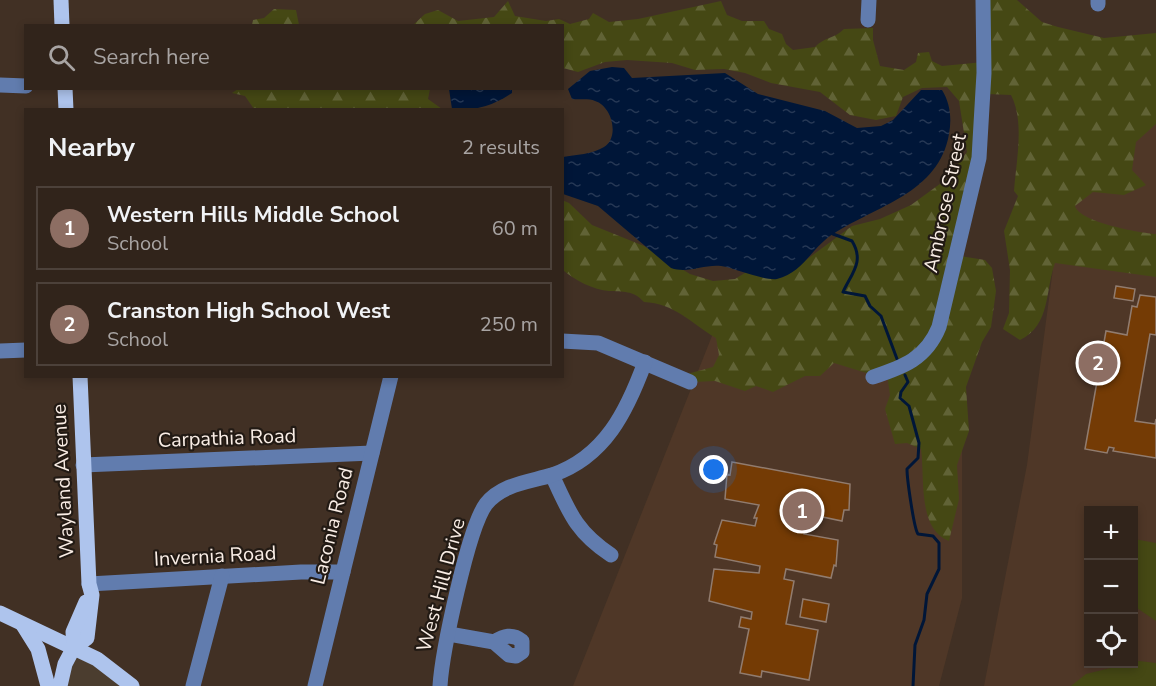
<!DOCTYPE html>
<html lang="en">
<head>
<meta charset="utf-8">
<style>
	:root { --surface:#31241b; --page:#3d3028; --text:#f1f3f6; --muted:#a8a4a3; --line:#4c413a; --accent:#93cc3d }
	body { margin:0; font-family:"Nunito Sans",sans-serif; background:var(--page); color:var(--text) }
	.controls { position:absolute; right:18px; bottom:18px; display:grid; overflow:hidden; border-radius:0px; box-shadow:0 3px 9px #0003 }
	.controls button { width:54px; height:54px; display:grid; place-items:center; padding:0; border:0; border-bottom:2px solid var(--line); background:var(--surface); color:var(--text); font:30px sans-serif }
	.you { position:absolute; left:714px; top:470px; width:21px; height:21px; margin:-15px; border:4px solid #fff; border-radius:50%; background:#1a73e8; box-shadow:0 0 0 9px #1a73e833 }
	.badge { display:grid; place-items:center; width:39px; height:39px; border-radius:50%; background:var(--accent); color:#fff; font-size:20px; font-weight:700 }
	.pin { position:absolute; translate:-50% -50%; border:3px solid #fff; box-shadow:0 2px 6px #0006 }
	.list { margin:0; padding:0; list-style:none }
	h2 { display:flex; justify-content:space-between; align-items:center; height:78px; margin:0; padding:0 24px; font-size:26px }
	h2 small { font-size:20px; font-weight:400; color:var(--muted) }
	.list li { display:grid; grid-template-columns:39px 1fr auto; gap:18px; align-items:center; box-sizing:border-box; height:84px; margin:0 12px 12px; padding:0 12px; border:2px solid var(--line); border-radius:0px }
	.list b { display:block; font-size:22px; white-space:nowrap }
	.list p { margin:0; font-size:20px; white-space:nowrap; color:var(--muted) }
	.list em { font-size:20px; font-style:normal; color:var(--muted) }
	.icon { flex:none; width:33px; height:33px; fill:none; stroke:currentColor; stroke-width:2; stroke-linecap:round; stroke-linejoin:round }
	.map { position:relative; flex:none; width:1156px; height:686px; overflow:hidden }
	.search { position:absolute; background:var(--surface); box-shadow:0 3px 9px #0003; left:24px; top:24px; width:540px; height:66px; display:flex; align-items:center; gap:15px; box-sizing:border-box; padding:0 21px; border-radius:0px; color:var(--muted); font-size:22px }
	.panel { position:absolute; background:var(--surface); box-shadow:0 3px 9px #0003; left:24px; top:108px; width:540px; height:270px; border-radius:0px }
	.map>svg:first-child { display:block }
</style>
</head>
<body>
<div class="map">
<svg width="1156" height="686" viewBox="0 0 1156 686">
	<defs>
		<pattern id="forest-firs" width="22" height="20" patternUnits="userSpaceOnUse" patternTransform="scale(1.5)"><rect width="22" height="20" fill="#454814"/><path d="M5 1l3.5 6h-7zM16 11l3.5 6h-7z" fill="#616336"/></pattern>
		<pattern id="water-ripples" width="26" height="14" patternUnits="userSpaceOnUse" patternTransform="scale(1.5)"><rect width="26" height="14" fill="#001638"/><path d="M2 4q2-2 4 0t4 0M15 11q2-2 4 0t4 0" fill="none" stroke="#263855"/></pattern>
	</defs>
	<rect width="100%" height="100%" fill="#413024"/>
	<polygon fill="#4b3d2f" points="71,645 135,686 59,686"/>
	<g fill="#4f3727" fill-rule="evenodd">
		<path d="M 1066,123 L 1156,124 L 1156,686 L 984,686 L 1027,465 L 1054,261 ZM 1088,510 L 1134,510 L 1134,664 L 1088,664 Z"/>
		<polygon points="733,283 962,424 962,598 939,686 573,686"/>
	</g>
	<g fill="url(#forest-firs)">
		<path d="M 986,0 L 1017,0 L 1042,22 L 1058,27 L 1104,38 L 1156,33 L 1156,124 L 1136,142 L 1132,170 L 1146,185 L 1124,195 L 1093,192 L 1075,206 C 1079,222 1140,233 1156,234 L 1156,277 L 1055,263 C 1045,290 1051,325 1020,340 L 1003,329 L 1009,313 L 1010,270 L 1004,231 L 1018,196 L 1014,191 C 1016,162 1025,122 1011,95 L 988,94 L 960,256 L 985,260 L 992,268 L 996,291 L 991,327 L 982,342 L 966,387 L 969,431 L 957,465 L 959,499 L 949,541 C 917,529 925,477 921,449 L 907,443 L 895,444 L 885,409 L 890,395 L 887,374 L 873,375 L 834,363 L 820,376 L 805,376 L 773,392 L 756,386 L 745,391 L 715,381 L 694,382 L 687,374 L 713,367 L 719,355 L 716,338 C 691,323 674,303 644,302 C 633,290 623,292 609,291 C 594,290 574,280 563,270 L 562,200 L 569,203 L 592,225 L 644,246 L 690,274 L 713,281 L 735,279 L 771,257 L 806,260 L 852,226 L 880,219 L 911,205 L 948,178 L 967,152 L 959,101 L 947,87 L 922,88 L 903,97 L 896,116 L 876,120 L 850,115 L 820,92 L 771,83 L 745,73 L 724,69 L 695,70 L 672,63 L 627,60 L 605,62 L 578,72 L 563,68 L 562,26 L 412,26 L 425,14 L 438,10 L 458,21 L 494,17 L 508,1 L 515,16 L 546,21 L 559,19 L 570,24 L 589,19 L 593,13 L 609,22 L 638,19 L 721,1 L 727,15 L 742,21 L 764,21 L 769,29 L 782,34 L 786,44 L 793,50 L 815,47 C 824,37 834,39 844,29 L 873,28 L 873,40 L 880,66 L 904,70 L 916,62 L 918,53 L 929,52 L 932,61 L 942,66 L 984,62 Z"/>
		<polygon points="274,9 296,10 299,25 252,25 253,20 264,18"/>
		<polygon points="238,89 430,89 428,99 442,109 254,109 245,96 232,93"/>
	</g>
	<g fill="#454814">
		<polygon points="1134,539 1156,543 1156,621 1134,606"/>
		<polygon points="1139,661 1156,663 1156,686 1071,686 1086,674"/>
	</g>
	<g fill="url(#water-ripples)">
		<path d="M 612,67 L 624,68 L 632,78 L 725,73 L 758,94 L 825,111 L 857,128 L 881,126 L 893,120 L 921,90 L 942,90 C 950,103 952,118 949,134 C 939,193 876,206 833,234 C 812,247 803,273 777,279 C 764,281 735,268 721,266 C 704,264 688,274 671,268 L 598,206 L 563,194 L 563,157 C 575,155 593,154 604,147 C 620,137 612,106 595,101 C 589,98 579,100 572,99 L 568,89 L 590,71 Z"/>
		<path d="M 449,89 L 512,89 L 512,93 C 491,107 477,110 452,109 Z"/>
	</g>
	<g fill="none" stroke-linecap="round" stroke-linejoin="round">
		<g stroke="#001638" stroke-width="3">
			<path d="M 833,234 L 852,241 C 865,262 851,274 843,292 L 865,296 L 870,306 L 881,316 L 897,359"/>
			<path d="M 905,375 L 908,382 L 901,392 L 900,398 L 909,406 L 919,443 L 918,458 L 907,469 C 907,479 914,529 918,534 L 933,536 L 939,543 L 939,569 L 927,594 L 924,620 L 915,645 L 913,686"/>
		</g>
	</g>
	<g fill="#743b05" stroke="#917c6f" stroke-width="1.5">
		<polygon points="1116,286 1135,289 1133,301 1114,298"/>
		<polygon points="1140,295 1156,297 1156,335 1150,334 1135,421 1155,424 1156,419 1156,458 1113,451 1114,448 1109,447 1107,453 1085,449 1106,331 1127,335 1132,306 1137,307"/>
		<polygon points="732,462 850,484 849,510 844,510 842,521 808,514 804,534 838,540 836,566 834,565 831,578 786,569 784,579 794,581 786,624 818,630 809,680 762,671 761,677 740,673 749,629 739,627 741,617 751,619 752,612 709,601 714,569 759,573 760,566 715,557 717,545 714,544 722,520 755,526 757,518 754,518 759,505 725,499 727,474 730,475"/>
		<polygon points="803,599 829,604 826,622 800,617"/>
	</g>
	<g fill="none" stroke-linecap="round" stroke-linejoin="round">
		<g stroke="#617cae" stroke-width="15">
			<polyline points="1098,4 1098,0"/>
			<polyline points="868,20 869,0"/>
			<polyline points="0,85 26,86"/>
			<polyline points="562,341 598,343 690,382"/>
			<polyline points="0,351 26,350"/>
			<path d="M 873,377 C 903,367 926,359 939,327 L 979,158 L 984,73 L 983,0"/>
			<polyline points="83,465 372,453"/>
			<path d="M 552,475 C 569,512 576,532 611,555"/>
			<polyline points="89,584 301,572 343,572"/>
			<path d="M 449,634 L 494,642 L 509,655 L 516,656 L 522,652 L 522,641 C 512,633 504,636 494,642"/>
			<polyline points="193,686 222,576"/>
			<polyline points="315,686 391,376"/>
			<path d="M 440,686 C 442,653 468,528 486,504 C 502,484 529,482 552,475 C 605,457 627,411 645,362"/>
		</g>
		<g stroke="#aec4ed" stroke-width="15">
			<polyline points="61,0 62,26"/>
			<polyline points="65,88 66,110"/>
			<polyline points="0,613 97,659 132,686"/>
			<polyline points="23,625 38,649 48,686"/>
			<polyline points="74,647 87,638 92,595 89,584 80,376"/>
			<polyline points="60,686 65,664 74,647 73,632 86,602"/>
		</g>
	</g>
	<g text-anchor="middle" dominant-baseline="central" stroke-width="4.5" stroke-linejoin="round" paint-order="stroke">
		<g font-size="20" fill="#f9ede5" stroke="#221a14">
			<text transform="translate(945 203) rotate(-78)">Ambrose Street</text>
			<text transform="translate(227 438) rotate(-2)">Carpathia Road</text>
			<text transform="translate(63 481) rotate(-93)">Wayland Avenue</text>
			<text transform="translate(332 526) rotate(-76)">Laconia Road</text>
			<text transform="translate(215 556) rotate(-3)">Invernia Road</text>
			<text transform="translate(441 585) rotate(-75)">West Hill Drive</text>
		</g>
	</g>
</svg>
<div class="controls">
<button>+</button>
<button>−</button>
<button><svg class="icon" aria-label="locate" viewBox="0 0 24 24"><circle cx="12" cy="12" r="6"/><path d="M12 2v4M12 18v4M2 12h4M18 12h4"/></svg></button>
</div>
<div class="you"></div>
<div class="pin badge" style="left:802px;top:511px;background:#8d6e63">1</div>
<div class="pin badge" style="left:1098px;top:363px;background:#8d6e63">2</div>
<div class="search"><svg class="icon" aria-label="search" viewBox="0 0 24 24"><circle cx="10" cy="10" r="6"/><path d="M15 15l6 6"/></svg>Search here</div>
<section class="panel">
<h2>Nearby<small>2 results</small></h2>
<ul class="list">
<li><span class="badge" style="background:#8d6e63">1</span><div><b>Western Hills Middle School</b><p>School</p></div><em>60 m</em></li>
<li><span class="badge" style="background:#8d6e63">2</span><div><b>Cranston High School West</b><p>School</p></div><em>250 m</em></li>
</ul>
</section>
</div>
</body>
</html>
